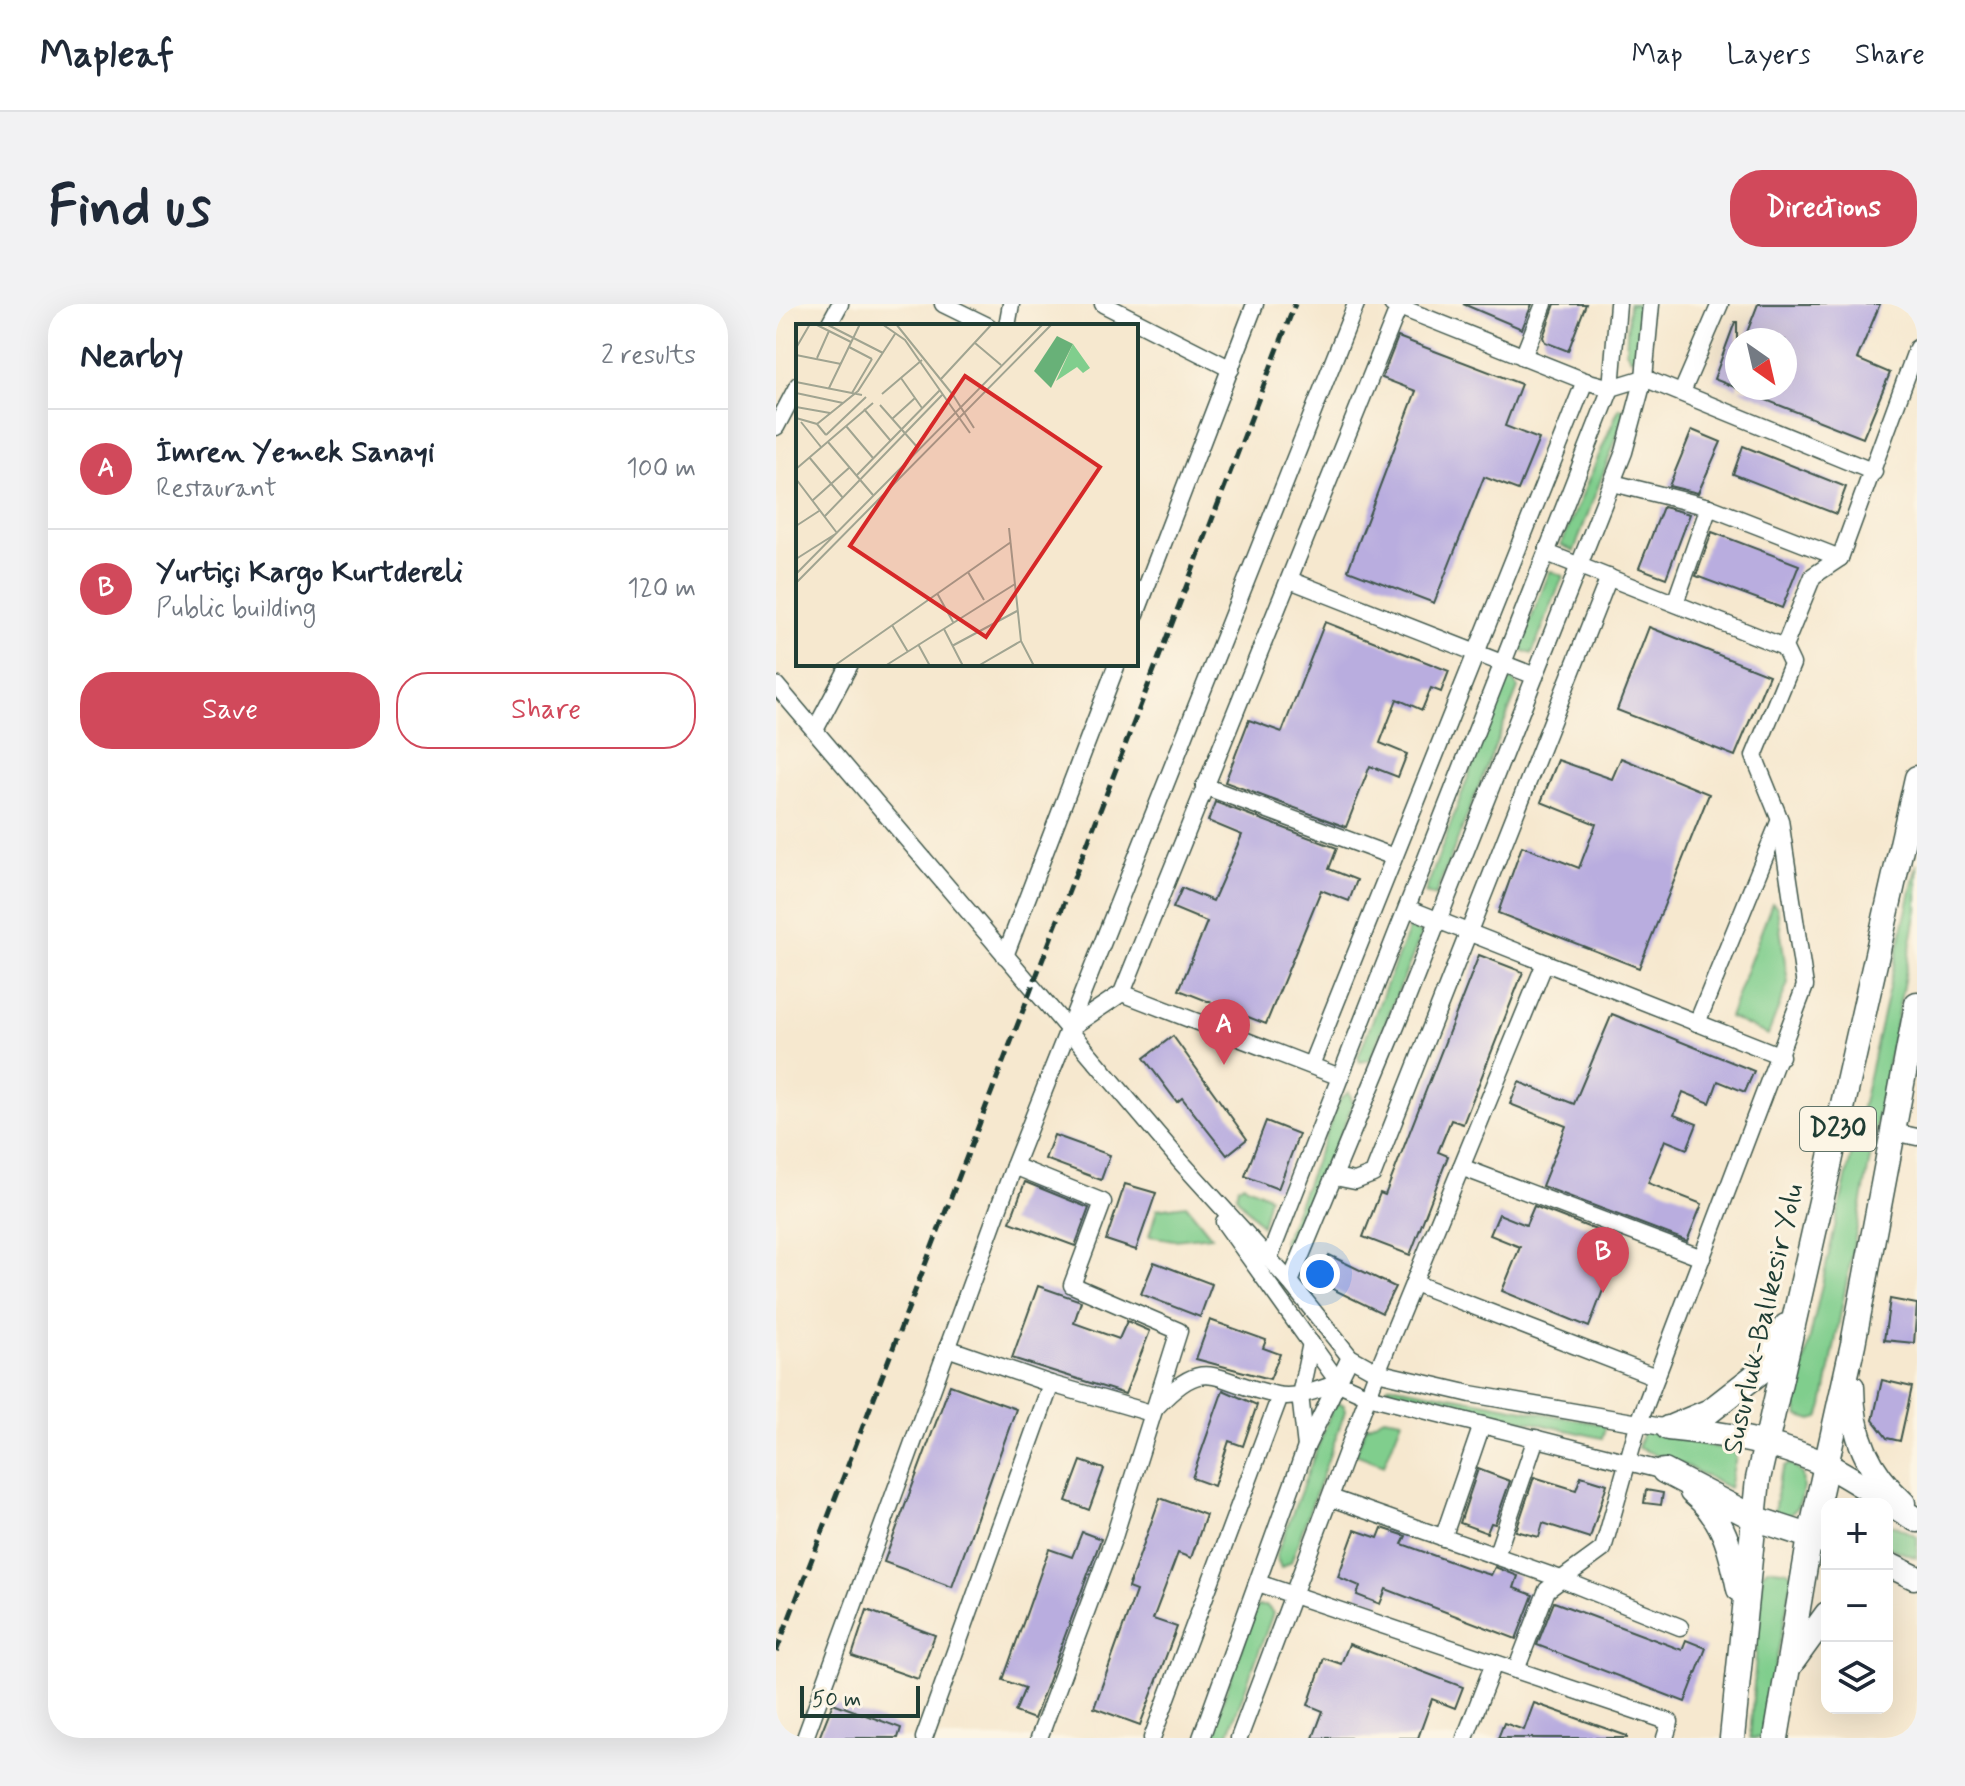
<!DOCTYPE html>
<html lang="en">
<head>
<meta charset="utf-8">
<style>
	:root { --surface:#fff; --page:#f2f2f3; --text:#1f2937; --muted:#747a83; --line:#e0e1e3; --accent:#d1495b }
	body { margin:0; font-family:Mynerve,sans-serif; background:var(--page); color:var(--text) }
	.controls { position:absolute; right:24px; bottom:24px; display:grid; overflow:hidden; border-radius:16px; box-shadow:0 8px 32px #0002 }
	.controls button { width:72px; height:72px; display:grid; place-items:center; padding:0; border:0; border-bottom:2px solid var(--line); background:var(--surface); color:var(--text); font:40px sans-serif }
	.compass { position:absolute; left:949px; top:24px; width:72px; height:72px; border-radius:50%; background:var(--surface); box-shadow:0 8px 32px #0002; rotate:146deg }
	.scale { position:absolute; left:24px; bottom:20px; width:120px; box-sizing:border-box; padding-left:8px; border:4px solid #1f3d34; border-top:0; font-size:22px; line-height:28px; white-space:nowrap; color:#1f3d34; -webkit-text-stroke:6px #fcf5e5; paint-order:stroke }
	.you { position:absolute; left:544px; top:970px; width:28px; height:28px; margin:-20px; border:6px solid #fff; border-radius:50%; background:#1a73e8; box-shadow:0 0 0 12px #1a73e833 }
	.badge { display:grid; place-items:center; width:52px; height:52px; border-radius:50%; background:var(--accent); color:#fff; font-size:26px; font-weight:700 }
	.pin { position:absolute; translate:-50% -66px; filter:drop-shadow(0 2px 4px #0008) }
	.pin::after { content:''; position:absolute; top:42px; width:28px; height:24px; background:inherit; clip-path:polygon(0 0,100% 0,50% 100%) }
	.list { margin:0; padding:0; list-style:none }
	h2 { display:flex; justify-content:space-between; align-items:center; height:104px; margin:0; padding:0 32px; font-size:34px }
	h2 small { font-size:26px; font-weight:400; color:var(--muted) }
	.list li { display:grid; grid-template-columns:52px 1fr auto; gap:24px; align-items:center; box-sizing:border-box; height:120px; padding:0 32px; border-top:2px solid var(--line) }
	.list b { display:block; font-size:30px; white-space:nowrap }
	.list p { margin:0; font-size:26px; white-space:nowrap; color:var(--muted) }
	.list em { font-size:26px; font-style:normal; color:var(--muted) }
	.actions { display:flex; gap:16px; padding:24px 32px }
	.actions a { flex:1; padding:18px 0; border:2px solid var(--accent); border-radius:32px; text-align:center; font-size:28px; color:var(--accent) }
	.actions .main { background:var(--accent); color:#fff }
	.icon { flex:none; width:44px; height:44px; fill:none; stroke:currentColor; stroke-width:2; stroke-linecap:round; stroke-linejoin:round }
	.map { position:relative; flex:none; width:1141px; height:1434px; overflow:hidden; border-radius:32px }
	header { display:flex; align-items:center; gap:48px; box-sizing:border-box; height:112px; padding:0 40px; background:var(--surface); border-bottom:2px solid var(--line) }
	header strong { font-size:38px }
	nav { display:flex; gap:44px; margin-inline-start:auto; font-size:28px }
	.intro { display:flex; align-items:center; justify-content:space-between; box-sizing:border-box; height:192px; padding:0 48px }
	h1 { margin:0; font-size:56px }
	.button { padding:20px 36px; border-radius:32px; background:var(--accent); color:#fff; font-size:28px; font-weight:700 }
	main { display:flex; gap:48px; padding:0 48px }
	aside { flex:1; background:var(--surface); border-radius:32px; box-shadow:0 8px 32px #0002 }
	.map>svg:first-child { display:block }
</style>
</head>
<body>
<header>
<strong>Mapleaf</strong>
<nav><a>Map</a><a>Layers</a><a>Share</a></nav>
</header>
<div class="intro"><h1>Find us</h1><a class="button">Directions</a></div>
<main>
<aside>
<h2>Nearby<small>2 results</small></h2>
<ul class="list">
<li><span class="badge">A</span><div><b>İmren Yemek Sanayi</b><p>Restaurant</p></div><em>100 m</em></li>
<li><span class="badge">B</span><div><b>Yurtiçi Kargo Kurtdereli</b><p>Public building</p></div><em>120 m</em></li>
</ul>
<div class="actions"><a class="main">Save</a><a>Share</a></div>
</aside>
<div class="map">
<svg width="1141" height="1434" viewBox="0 0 1141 1434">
	<rect width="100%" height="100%" fill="#fcf5e5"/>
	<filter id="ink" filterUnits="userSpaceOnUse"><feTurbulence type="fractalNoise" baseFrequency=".0125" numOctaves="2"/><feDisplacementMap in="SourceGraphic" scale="16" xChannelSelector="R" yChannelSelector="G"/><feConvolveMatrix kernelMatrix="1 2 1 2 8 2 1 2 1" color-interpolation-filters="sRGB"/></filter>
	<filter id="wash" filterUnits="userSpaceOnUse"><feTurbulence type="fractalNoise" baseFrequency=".006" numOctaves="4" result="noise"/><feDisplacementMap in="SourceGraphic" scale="32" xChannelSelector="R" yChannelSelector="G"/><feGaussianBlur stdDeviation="1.8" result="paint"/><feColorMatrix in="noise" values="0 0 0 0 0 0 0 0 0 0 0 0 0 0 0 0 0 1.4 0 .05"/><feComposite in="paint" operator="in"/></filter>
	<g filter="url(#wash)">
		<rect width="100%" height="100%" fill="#f6e8cf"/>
		<g fill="#80ce8d" stroke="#508660" stroke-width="2">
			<polygon points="853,0 866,0 863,49 855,54 850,47"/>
			<polygon points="843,104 847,105 848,114 798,247 785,241"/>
			<polygon points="774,267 787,272 756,350 743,345"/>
			<polygon points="736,375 742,384 659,592 649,589 727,379"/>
			<polygon points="1141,560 1141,605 1133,650 1047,1102 1043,1114 1036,1116 1023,1112 1019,1100"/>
			<polygon points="996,599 1001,603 1012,679 992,731 953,713"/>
			<polygon points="633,624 646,629 594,756 584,758 582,753"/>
			<polygon points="573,788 577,799 519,944 511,945 507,938 564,795"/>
			<polygon points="467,880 493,892 486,922 460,892 462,882"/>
			<polygon points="410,901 435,932 398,936 373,932 381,905"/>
			<polygon points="614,1081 830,1121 826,1134 616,1087 611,1083"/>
			<polygon points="562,1099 568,1101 569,1108 515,1258 505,1264 500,1252 557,1103"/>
			<polygon points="608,1113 626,1116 608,1161 579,1150 590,1123"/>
			<polygon points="867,1127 957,1147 960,1153 953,1184 910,1162 862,1144"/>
			<path d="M 1015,1160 L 1026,1170 C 1029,1190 1025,1205 1007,1216 L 998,1209 L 1003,1175 L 1009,1162 Z"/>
			<polygon points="1111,1218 1141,1232 1141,1254 1111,1243"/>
			<polygon points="991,1264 1012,1267 1017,1272 985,1434 974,1434 986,1270"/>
			<polygon points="481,1302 491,1302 497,1309 451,1434 433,1434"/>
		</g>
		<g id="blocks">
			<g fill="#b9addf">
				<polygon points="687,0 756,0 746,25"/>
				<polygon points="779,0 810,0 792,47 769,38 767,33"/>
				<polygon points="982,0 1104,0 1081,55 1114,69 1087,134 962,85 1009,84 1009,36 968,36"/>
				<polygon points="959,18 961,18 961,84 938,75"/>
				<polygon points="622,33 745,80 729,122 763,135 742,186 708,173 658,299 572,266 640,87 606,74"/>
				<polygon points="916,126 945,138 922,189 893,182"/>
				<polygon points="967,142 1070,183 1060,210 957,170"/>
				<polygon points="887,203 914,210 890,274 863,264"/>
				<polygon points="936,228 1023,261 1006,304 920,272"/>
				<polygon points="549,318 673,367 665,388 655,384 646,406 621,395 604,439 631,450 622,473 594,462 570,523 449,478 473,416 506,428"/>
				<polygon points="873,323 993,371 959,452 841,406"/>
				<polygon points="845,454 933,490 863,664 722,609 746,542 803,564 820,520 765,498 782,456 836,475"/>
				<polygon points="439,498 561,544 553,565 581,576 573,597 545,586 490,720 403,686 431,618 397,604 406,584 437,597 466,531 432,517"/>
				<polygon points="703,651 747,668 687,820 675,816 662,848 672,852 634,951 587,933 604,889 609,891"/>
				<polygon points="836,710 978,767 969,788 942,777 934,799 907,788 898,811 921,820 911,845 889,836 872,879 926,900 911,937 766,882 790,822 734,800 743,778 798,800"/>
				<polygon points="397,732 471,835 451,851 406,794 401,798 368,754"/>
				<polygon points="490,817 523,830 502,885 469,872"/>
				<polygon points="278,831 334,851 325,876 269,855"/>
				<polygon points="249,878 313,904 299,942 234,918"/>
				<polygon points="349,880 380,889 360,946 330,936"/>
				<polygon points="758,902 846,936 813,1023 726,987 744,943 714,931 723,910 750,921"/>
				<polygon points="553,951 619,983 606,1009 540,977"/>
				<polygon points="378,958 436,980 424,1013 365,990"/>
				<polygon points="262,982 305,997 298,1019 343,1035 351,1017 374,1027 349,1090 236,1054"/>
				<polygon points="1114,995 1141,1000 1138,1039 1108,1036"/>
				<polygon points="434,1016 490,1036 487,1044 504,1050 494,1075 420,1055"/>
				<polygon points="1106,1076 1136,1083 1124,1137 1111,1134 1097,1116"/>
				<polygon points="174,1081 240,1105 176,1283 108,1258"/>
				<polygon points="447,1086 481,1101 467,1142 453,1137 438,1182 416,1174"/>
				<polygon points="305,1157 328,1165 313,1206 290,1197"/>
				<polygon points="702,1165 734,1177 719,1220 715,1219 711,1229 684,1219"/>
				<polygon points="805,1172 831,1180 814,1234 767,1219 763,1233 740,1227 758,1173 800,1186"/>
				<polygon points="870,1186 887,1189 885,1201 868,1199"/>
				<polygon points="384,1194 430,1211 415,1254 402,1249 377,1315 401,1323 364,1421 318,1404 360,1287 352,1284"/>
				<polygon points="606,1224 630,1232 626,1240 692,1264 715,1271 719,1263 742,1272 738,1284 757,1291 740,1335 610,1285 604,1300 581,1291 584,1282 562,1273 579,1226 602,1234"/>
				<polygon points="306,1228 325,1235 258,1415 239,1408 249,1384 227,1376 273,1245 296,1253"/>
				<polygon points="778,1298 906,1346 910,1336 930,1344 909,1398 761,1341"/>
				<polygon points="91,1306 159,1331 142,1375 76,1352"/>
				<polygon points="573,1340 687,1383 679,1404 656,1395 642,1434 537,1434 547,1407 532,1401 548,1354 565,1360"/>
				<polygon points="57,1399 125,1424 122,1434 43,1434"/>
				<polygon points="758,1399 851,1432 851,1434 722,1434 728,1419 748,1426"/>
			</g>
		</g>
	</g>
	<g filter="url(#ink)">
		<use href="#blocks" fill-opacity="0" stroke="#3f574b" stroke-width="2"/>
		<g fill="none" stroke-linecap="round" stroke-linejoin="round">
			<g stroke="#3f574b" stroke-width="19">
				<g id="minor">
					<polyline points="167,0 212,22"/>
					<polyline points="327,0 455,65"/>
					<polyline points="616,0 809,77 835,84 868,74 1098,168"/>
					<polyline points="52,22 64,0"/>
					<polyline points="231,22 235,0"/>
					<polyline points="747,53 768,0"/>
					<polyline points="906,88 944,0"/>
					<polyline points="0,123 22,81"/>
					<polyline points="837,179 933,203 1064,254"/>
					<polyline points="771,249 1008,343"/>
					<polyline points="514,276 759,372"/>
					<polyline points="899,299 933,203"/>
					<polyline points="360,310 479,0"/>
					<polyline points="0,381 405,858 514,978 574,1053 601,1068 695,1090 892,1124"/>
					<polyline points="39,426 74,360"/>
					<polyline points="428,482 618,553"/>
					<polyline points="631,604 1005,752"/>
					<polyline points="229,652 341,360"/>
					<polyline points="346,689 564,773"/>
					<polyline points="921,719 1003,518"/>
					<polyline points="294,724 346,689 622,5"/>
					<polyline points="535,761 809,77"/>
					<polyline points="1118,828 1141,833"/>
					<polyline points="238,862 327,898 296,981 403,1027 338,1233 263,1434"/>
					<polyline points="685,863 926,954"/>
					<polyline points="559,873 579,877 597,870 833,273"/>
					<polyline points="448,918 563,1079 592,1092 888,1167"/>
					<polyline points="493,954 835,84 842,0"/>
					<polyline points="514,978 621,720 848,148 868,74 875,0"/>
					<polyline points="638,979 880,1073"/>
					<path d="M 171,1044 L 275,1080 L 375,1109 C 431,1046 434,1078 501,1091 C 522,1095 543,1085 563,1079"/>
					<polyline points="530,1143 524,1091 535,1039"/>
					<polyline points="555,1194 785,1275 904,1323"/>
					<polyline points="667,1234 706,1121"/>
					<polyline points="720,1252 760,1134"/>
					<polyline points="482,1279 894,1418 889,1434"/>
					<polyline points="740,1366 771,1286 827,1245 862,1121 1029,682 1004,516 978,452 1016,360 1008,343 1037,272 1064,254 1141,44"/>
					<polyline points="29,1434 238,862 580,0"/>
					<polyline points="148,1434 275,1080"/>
					<polyline points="376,1434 504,1092"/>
					<polyline points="425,1434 530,1143 574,1053"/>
					<polyline points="463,1434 601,1068 769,659"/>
					<polyline points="689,1434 718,1359"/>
				</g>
			</g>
			<g stroke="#3f574b" stroke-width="27">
				<g id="highway">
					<path d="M 1076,1083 C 1076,1131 1092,1167 1127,1199"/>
					<polyline points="898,1122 934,1107 984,1068 1010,1022"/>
					<path d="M 892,1124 C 944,1129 1002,1138 1050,1161 C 1081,1176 1111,1199 1141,1216"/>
					<polyline points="888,1167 978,1214 1051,1238"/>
					<path d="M 916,1188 C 948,1213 955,1246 963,1285"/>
					<polyline points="1111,1260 1138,1273"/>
					<polyline points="1014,1361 1051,1310"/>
					<polyline points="956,1434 982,1175 1141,474"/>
					<polyline points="1000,1434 1034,1233 1077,1040 1141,700"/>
				</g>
			</g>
			<use href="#minor" stroke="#fff" stroke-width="16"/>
			<use href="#highway" stroke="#fff" stroke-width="24"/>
			<polyline stroke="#1f3d34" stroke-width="5" stroke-dasharray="12 6" stroke-linecap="butt" points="0,1348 519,0"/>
		</g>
	</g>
	<g text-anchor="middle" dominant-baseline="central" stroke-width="6" stroke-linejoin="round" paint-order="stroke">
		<rect fill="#fcf5e5" stroke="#617469" stroke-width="2" x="1024" y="803" width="76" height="44" rx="6"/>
		<g font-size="26" font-weight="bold" fill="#1f3d34">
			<text x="1062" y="825">D230</text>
		</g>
		<g font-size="28" fill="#1f3d34" stroke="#fcf5e5">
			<text transform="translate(988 1015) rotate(-77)">Susurluk-Balıkesir Yolu</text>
		</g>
	</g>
	<g transform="translate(20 20)">
		<rect width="342" height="342" fill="#f6e8cf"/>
		<path d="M 277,20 L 294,44 L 287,49 L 281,43 L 260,57 Z" fill="#80ce8d"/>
		<path d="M 261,12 L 277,20 L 255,64 L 238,47 Z" fill="#68b178"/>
		<path fill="none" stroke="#a0a491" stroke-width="2" d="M 19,0 L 55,18M 30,0 L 87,29M 86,0 L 109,16 L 150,75M 100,0 L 157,71M 179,19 L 205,41M 53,23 L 76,35M 0,24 L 14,0M 0,31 L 45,40M 21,34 L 33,7M 105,54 L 126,84M 145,55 L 196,0M 0,58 L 66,71M 33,64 L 64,0M 0,69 L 47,79M 56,69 L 76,35M 86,70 L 126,36M 157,71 L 178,104M 150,75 L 174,109M 84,81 L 122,124M 0,83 L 34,89M 68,85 L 94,116M 0,94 L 21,100 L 30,111M 96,95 L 119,74M 5,98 L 25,123M 21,100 L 62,67 L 99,10M 50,102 L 77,134M 30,111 L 70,73M 32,118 L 77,171M 13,133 L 47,174M 0,145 L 77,79M 61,151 L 144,66M 0,155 L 41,209M 17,176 L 54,143M 28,193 L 146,71M 0,202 L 23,187M 213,204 L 225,317 L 238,342M 0,235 L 41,209M 172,248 L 188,276M 0,250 L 247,0M 0,259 L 256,0M 141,269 L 157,298M 96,301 L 112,328M 148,305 L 167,342M 122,320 L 134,342M 156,322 L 221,287M 38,342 L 215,218M 89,342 L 219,260M 182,342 L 225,317"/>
		<path fill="#d62828" fill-opacity="0.15" stroke="#d62828" stroke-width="4" d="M 169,52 L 304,143 L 190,313 L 54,222 Z"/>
		<rect width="342" height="342" fill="none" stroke="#1f3d34" stroke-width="4"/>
	</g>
</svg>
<div class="controls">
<button>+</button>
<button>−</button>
<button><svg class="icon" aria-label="layers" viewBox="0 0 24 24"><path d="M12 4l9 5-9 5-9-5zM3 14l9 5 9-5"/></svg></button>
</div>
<svg class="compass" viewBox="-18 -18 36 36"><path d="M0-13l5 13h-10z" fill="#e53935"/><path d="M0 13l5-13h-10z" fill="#747a83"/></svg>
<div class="scale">50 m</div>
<div class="you"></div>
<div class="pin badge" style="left:448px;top:761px">A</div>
<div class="pin badge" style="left:827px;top:989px">B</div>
</div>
</main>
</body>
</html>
